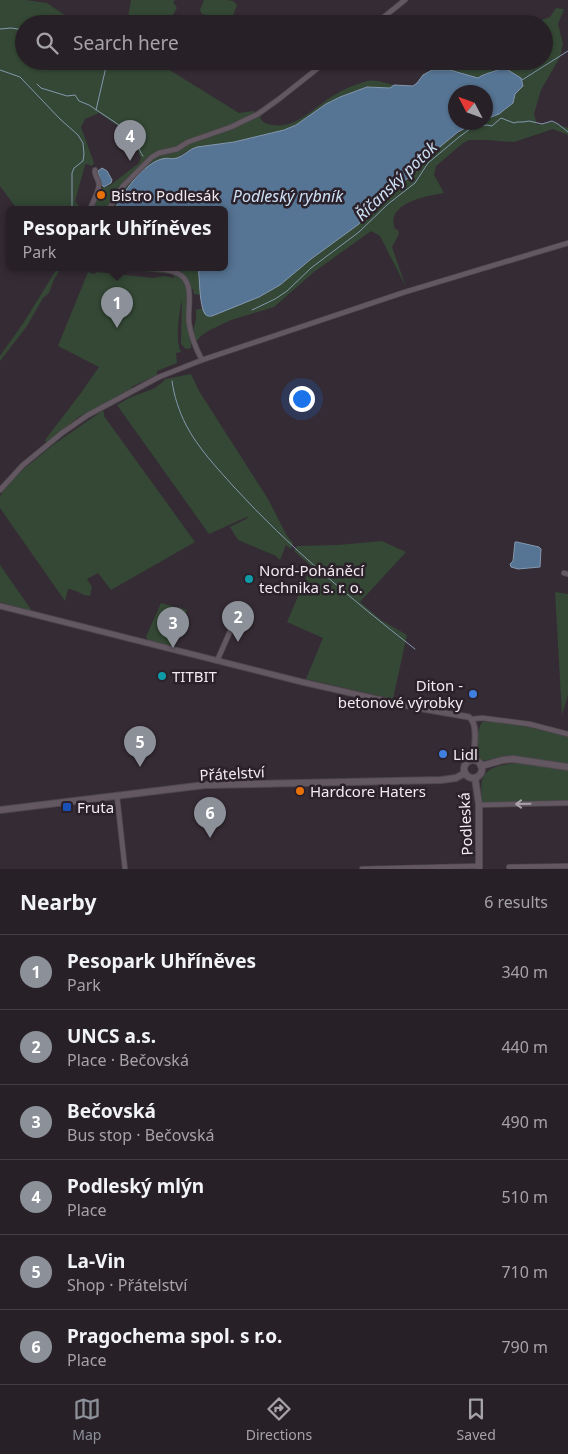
<!DOCTYPE html>
<html lang="en">
<head>
<meta charset="utf-8">
<style>
	:root { --surface:#282027; --page:#30282f; --text:#f1f3f6; --muted:#a5a3a7; --line:#443e44; --accent:#8c9099 }
	body { margin:0; font-family:"Noto Sans",sans-serif; background:var(--page); color:var(--text) }
	.compass { position:absolute; left:448px; top:85px; width:45px; height:45px; border-radius:50%; background:var(--surface); box-shadow:0 1px 4px #0004; rotate:311deg }
	.you { position:absolute; left:301px; top:398px; width:18px; height:18px; margin:-12px; border:4px solid #fff; border-radius:50%; background:#1a73e8; box-shadow:0 0 0 8px #1a73e833 }
	.badge { display:grid; place-items:center; width:32px; height:32px; border-radius:50%; background:var(--accent); color:#fff; font-size:16px; font-weight:700 }
	.pin { position:absolute; translate:-50% -41px; filter:drop-shadow(0 1px 2px #0008) }
	.pin::after { content:''; position:absolute; top:26px; width:18px; height:15px; background:inherit; clip-path:polygon(0 0,100% 0,50% 100%) }
	.popup { position:absolute; left:6px; top:206px; width:222px; height:65px; box-sizing:border-box; display:grid; place-content:center; border-radius:8px; background:var(--surface); filter:drop-shadow(0 1px 4px #0005); font-size:16px; white-space:nowrap; color:var(--muted) }
	.popup b { font-size:19px; color:var(--text) }
	.popup::after { content:''; position:absolute; left:50%; top:100%; margin-left:-10px; border:10px solid transparent; border-top-color:var(--surface) }
	.list { margin:0; padding:0; list-style:none }
	h2 { display:flex; justify-content:space-between; align-items:center; height:65px; margin:0; padding:0 20px; font-size:21px }
	h2 small { font-size:16px; font-weight:400; color:var(--muted) }
	.list li { display:grid; grid-template-columns:32px 1fr auto; gap:15px; align-items:center; box-sizing:border-box; height:75px; padding:0 20px; border-top:1px solid var(--line) }
	.list b { display:block; font-size:19px; white-space:nowrap }
	.list p { margin:0; font-size:16px; white-space:nowrap; color:var(--muted) }
	.list em { font-size:16px; font-style:normal; color:var(--muted) }
	.icon { flex:none; width:28px; height:28px; fill:none; stroke:currentColor; stroke-width:2; stroke-linecap:round; stroke-linejoin:round }
	.map { position:relative; flex:none; width:568px; height:869px; overflow:hidden }
	.search { position:absolute; background:var(--surface); box-shadow:0 1px 4px #0004; left:15px; right:15px; top:15px; height:55px; display:flex; align-items:center; gap:12px; box-sizing:border-box; padding:0 18px; border-radius:28px; color:var(--muted); font-size:19px }
	.sheet { height:515px; background:var(--surface) }
	nav { display:flex; justify-content:space-around; align-items:center; box-sizing:border-box; height:70px; border-top:1px solid var(--line); background:var(--surface); font-size:14px; color:var(--muted) }
	nav a { display:grid; justify-items:center; gap:2px }
	nav .on { color:var(--accent) }
	.map>svg:first-child { display:block }
</style>
</head>
<body>
<div class="map">
<svg width="568" height="869" viewBox="0 0 568 869">
	<rect width="100%" height="100%" fill="#352b34"/>
	<g fill="#344835">
		<path d="M 0,0 L 26,0 L 47,3 L 78,24 L 24,24 L 24,61 L 155,61 L 239,113 L 254,111 L 261,115 L 260,118 C 263,123 267,124 273,125 C 298,129 318,103 338,93 C 346,88 358,84 367,81 C 375,79 386,83 394,85 L 390,88 L 367,87 L 340,97 L 326,104 L 296,125 L 284,130 L 234,142 L 187,151 L 176,159 L 161,159 L 149,165 L 119,199 L 115,209 L 88,209 L 93,196 L 100,188 L 109,186 L 139,163 L 141,158 L 136,147 L 137,139 L 99,113 L 85,119 L 81,127 L 94,163 L 92,166 L 87,164 L 85,165 L 75,201 L 82,209 L 17,209 L 0,186 Z"/>
		<polygon points="131,0 175,0 173,2 177,8 167,24 127,24"/>
		<polygon points="204,0 227,0 233,1 237,5 231,21 227,21 202,14 200,10"/>
		<path d="M 556,8 L 564,9 L 558,24 L 563,44 L 560,57 L 541,90 L 534,114 L 537,125 L 552,122 L 568,128 L 568,135 C 563,132 558,132 553,129 L 514,142 L 486,140 L 469,140 L 463,143 L 436,166 L 434,175 L 444,193 C 426,196 385,203 395,229 L 398,230 L 399,234 L 392,247 L 406,287 L 380,236 L 371,231 L 314,272 L 274,307 L 231,320 L 208,331 L 201,336 L 195,343 C 190,327 198,324 196,310 L 203,308 L 205,313 L 259,297 L 280,285 L 311,259 L 359,224 L 367,212 L 380,198 L 407,179 L 423,161 L 447,141 L 472,124 L 486,122 L 486,119 C 500,114 511,110 515,94 L 495,73 L 485,73 L 478,78 L 457,71 L 437,69 L 433,64 L 435,61 L 450,61 L 459,65 L 468,61 L 544,61 L 544,24 L 531,24 L 550,17 Z"/>
		<polygon points="58,267 62,267 54,279 49,293 43,298 27,326 0,361 0,356 24,322"/>
		<path d="M 102,267 L 198,267 L 200,295 L 194,294 L 193,289 L 187,290 L 187,324 L 191,344 L 191,348 L 186,349 L 181,344 L 182,300 C 179,313 175,340 181,352 L 176,353 L 177,363 L 157,371 L 157,375 L 131,387 L 133,389 L 77,418 L 47,443 L 45,440 L 81,393 L 99,367 L 58,346 L 88,272 L 94,274 L 97,272 L 153,278 L 164,276 L 175,278 L 172,274 Z"/>
		<polygon points="191,374 199,391 268,499 287,536 293,543 291,549 286,545 280,560 276,556 238,540 230,527 246,519 249,516 209,534 117,405 129,398 155,388 166,379"/>
		<path d="M 102,411 L 104,412 L 104,416 L 195,542 L 111,590 L 98,573 L 87,579 L 92,587 L 90,596 C 80,595 78,590 68,589 L 65,601 L 0,508 L 0,496 L 6,486 L 26,467 L 53,445 Z"/>
		<polygon points="382,541 406,552 360,602 381,620 407,635 393,699 306,679 323,638 287,622 311,566 294,551 297,546 338,545"/>
		<polygon points="0,565 32,611 0,602"/>
		<polygon points="555,592 568,594 568,695 562,715"/>
		<polygon points="161,603 178,608 179,607 187,610 171,646 149,641 146,637"/>
		<path d="M 490,721 L 529,727 L 568,737 L 568,764 L 516,756 L 502,757 L 482,761 C 474,755 477,729 482,722 Z"/>
		<path d="M 515,763 L 568,770 L 568,801 L 482,803 C 482,796 480,784 483,778 C 488,766 504,765 515,763 Z"/>
	</g>
	<g fill="#567493" stroke="#8498af">
		<path d="M 503,67 L 521,78 L 523,86 L 515,94 L 513,103 L 499,114 L 486,119 L 486,92 L 456,92 L 456,122 L 475,123 L 458,132 L 447,141 L 423,161 L 407,179 L 380,198 L 367,212 L 359,224 L 311,259 L 280,285 L 259,297 L 212,316 C 209,316 208,317 205,314 C 199,305 200,278 198,267 L 224,267 L 224,209 L 115,209 C 122,193 144,163 162,159 C 167,157 172,160 177,158 C 184,156 189,149 197,147 L 234,142 L 284,130 L 296,125 L 326,104 L 340,97 L 367,87 L 390,88 L 394,85 L 413,86 L 417,83 L 423,75 L 432,70 L 450,70 L 478,78 C 486,72 495,73 503,67 Z"/>
		<polygon points="102,168 107,171 112,180 111,183 104,187 101,184 98,171"/>
		<polygon points="515,542 517,542 539,547 541,549 540,567 518,569 511,567 510,564 513,561"/>
	</g>
	<g fill="none" stroke-linecap="round" stroke-linejoin="round">
		<g stroke="#8498af" stroke-width="1">
			<polyline points="0,29 11,28 24,30"/>
			<polyline points="0,70 20,77 60,119 78,135 83,143 84,154 83,161 74,168 72,173 72,209"/>
			<polyline points="522,80 568,51"/>
			<path d="M 37,84 L 41,88 L 67,96 L 75,95 L 79,101 L 89,105 L 137,137 C 140,145 137,148 143,156"/>
			<polyline points="96,110 106,67"/>
			<polyline points="190,267 191,269"/>
			<polyline points="252,310 275,299 287,291 311,268 359,232 388,204 415,183 428,163 459,137 470,129 480,126 487,125 492,126 501,118 514,123 517,122 523,122 529,121 542,124 552,121 558,124 568,132"/>
			<path d="M 172,381 C 174,396 179,411 186,425 C 198,448 217,468 234,487 C 289,547 351,599 415,649"/>
		</g>
		<g stroke="#4f484e" stroke-width="6">
			<g id="minor">
				<polyline points="375,24 405,0"/>
				<path d="M 90,209 C 93,202 98,193 99,185 C 99,179 94,176 95,170"/>
				<polyline points="109,209 123,186 152,157 159,153 177,149 188,142 231,127 258,114 279,99 327,61"/>
				<path d="M 131,267 C 146,268 164,267 177,273 C 196,281 187,308 189,323 C 191,336 196,349 202,360"/>
				<polyline points="0,490 23,465 62,433 88,415 159,377 202,360 405,292 568,243"/>
				<polyline points="564,573 568,574"/>
				<polyline points="217,661 239,611"/>
				<polyline points="473,719 482,718 529,724 568,734"/>
				<polyline points="117,796 125,869"/>
				<polyline points="479,805 568,803"/>
				<polyline points="509,867 568,866"/>
				<polyline points="362,869 480,866"/>
			</g>
		</g>
		<g stroke="#4f484e" stroke-width="7">
			<path id="tertiary" d="M 0,606 L 302,682 L 417,708 L 469,717 C 479,724 474,749 473,760"/>
		</g>
		<g stroke="#4f484e" stroke-width="8">
			<g id="secondary">
				<circle cx="473" cy="769" r="9"/>
				<polyline points="481,766 503,760 513,759 568,767"/>
				<polyline points="475,778 479,805 479,869"/>
				<polyline points="0,810 205,785 441,780 456,778 465,773"/>
			</g>
		</g>
		<use href="#minor" stroke="#635862" stroke-width="4.5"/>
		<use href="#tertiary" stroke="#635862" stroke-width="5"/>
		<use href="#secondary" stroke="#635862" stroke-width="6"/>
	</g>
	<defs><path id="oneway-shaft" d="M-6 0H5M1.5-3L5.5 0L1.5 3" fill="none" stroke-width="1.6" stroke-linecap="round" stroke-linejoin="round" transform="scale(1.25)"/></defs>
	<use stroke="#aaa2a9" href="#oneway-shaft" transform="translate(523 804) rotate(179)"/>
	<g fill="#e8710a" stroke="#2b212a" stroke-width="2">
		<circle cx="101" cy="195" r="5"/>
		<circle cx="300" cy="791" r="5"/>
	</g>
	<g fill="#0f9aa8" stroke="#2b212a" stroke-width="2">
		<circle cx="249" cy="579" r="5"/>
		<circle cx="162" cy="676" r="5"/>
	</g>
	<g fill="#3f7fe0" stroke="#2b212a" stroke-width="2">
		<circle cx="473" cy="694" r="5"/>
		<circle cx="443" cy="754" r="5"/>
	</g>
	<rect fill="#1a4fb4" stroke="#2b212a" stroke-width="2" x="62" y="802" width="10" height="10" rx="2.5"/>
	<g text-anchor="middle" dominant-baseline="central" stroke-width="5" stroke-linejoin="round" paint-order="stroke">
		<g font-size="15" fill="#f1ebf0" stroke="#2b212a" text-anchor="start">
			<text x="111" y="195">Bistro Podlesák</text>
			<text x="259" y="570">Nord-Poháněcí<tspan x="259" dy="17">technika s. r. o.</tspan></text>
			<text x="172" y="676">TITBIT</text>
			<text x="463" y="685" text-anchor="end">Diton -<tspan x="463" dy="17">betonové výrobky</tspan></text>
			<text x="453" y="754">Lidl</text>
			<text x="310" y="791">Hardcore Haters</text>
			<text x="77" y="807">Fruta</text>
		</g>
		<g font-size="15" fill="#f1ebf0" stroke="#2b212a">
			<text transform="translate(232 773) rotate(-3)">Přátelství</text>
			<text transform="translate(465 824) rotate(-93)">Podleská</text>
		</g>
		<g font-size="16" font-style="italic" fill="#cde1f6" stroke="#2b212a">
			<text transform="translate(396 181) rotate(-44)">Říčanský potok</text>
			<text x="288" y="196">Podleský rybník</text>
		</g>
	</g>
</svg>
<svg class="compass" viewBox="-18 -18 36 36"><path d="M0-13l5 13h-10z" fill="#e53935"/><path d="M0 13l5-13h-10z" fill="#a5a3a7"/></svg>
<div class="you"></div>
<div class="pin badge" style="left:117px;top:328px">1</div>
<div class="popup"><b>Pesopark Uhříněves</b>Park</div>
<div class="pin badge" style="left:238px;top:642px">2</div>
<div class="pin badge" style="left:173px;top:648px">3</div>
<div class="pin badge" style="left:130px;top:161px">4</div>
<div class="pin badge" style="left:140px;top:767px">5</div>
<div class="pin badge" style="left:210px;top:838px">6</div>
<div class="search"><svg class="icon" aria-label="search" viewBox="0 0 24 24"><circle cx="10" cy="10" r="6"/><path d="M15 15l6 6"/></svg>Search here</div>
</div>
<section class="sheet">
<h2>Nearby<small>6 results</small></h2>
<ul class="list">
<li><span class="badge">1</span><div><b>Pesopark Uhříněves</b><p>Park</p></div><em>340 m</em></li>
<li><span class="badge">2</span><div><b>UNCS a.s.</b><p>Place · Bečovská</p></div><em>440 m</em></li>
<li><span class="badge">3</span><div><b>Bečovská</b><p>Bus stop · Bečovská</p></div><em>490 m</em></li>
<li><span class="badge">4</span><div><b>Podleský mlýn</b><p>Place</p></div><em>510 m</em></li>
<li><span class="badge">5</span><div><b>La-Vin</b><p>Shop · Přátelství</p></div><em>710 m</em></li>
<li><span class="badge">6</span><div><b>Pragochema spol. s r.o.</b><p>Place</p></div><em>790 m</em></li>
</ul>
</section>
<nav>
<a class="on"><svg class="icon" aria-label="map" viewBox="0 0 24 24"><path d="M3 6l6-2 6 2 6-2v14l-6 2-6-2-6 2zM9 4v14M15 6v14"/></svg>Map</a>
<a><svg class="icon" aria-label="directions" viewBox="0 0 24 24"><path d="M12 3l9 9-9 9-9-9zM9 14v-3h6M13 9l2 2-2 2"/></svg>Directions</a>
<a><svg class="icon" aria-label="saved" viewBox="0 0 24 24"><path d="M7 4h10v16l-5-4-5 4z"/></svg>Saved</a>
</nav>
</body>
</html>
